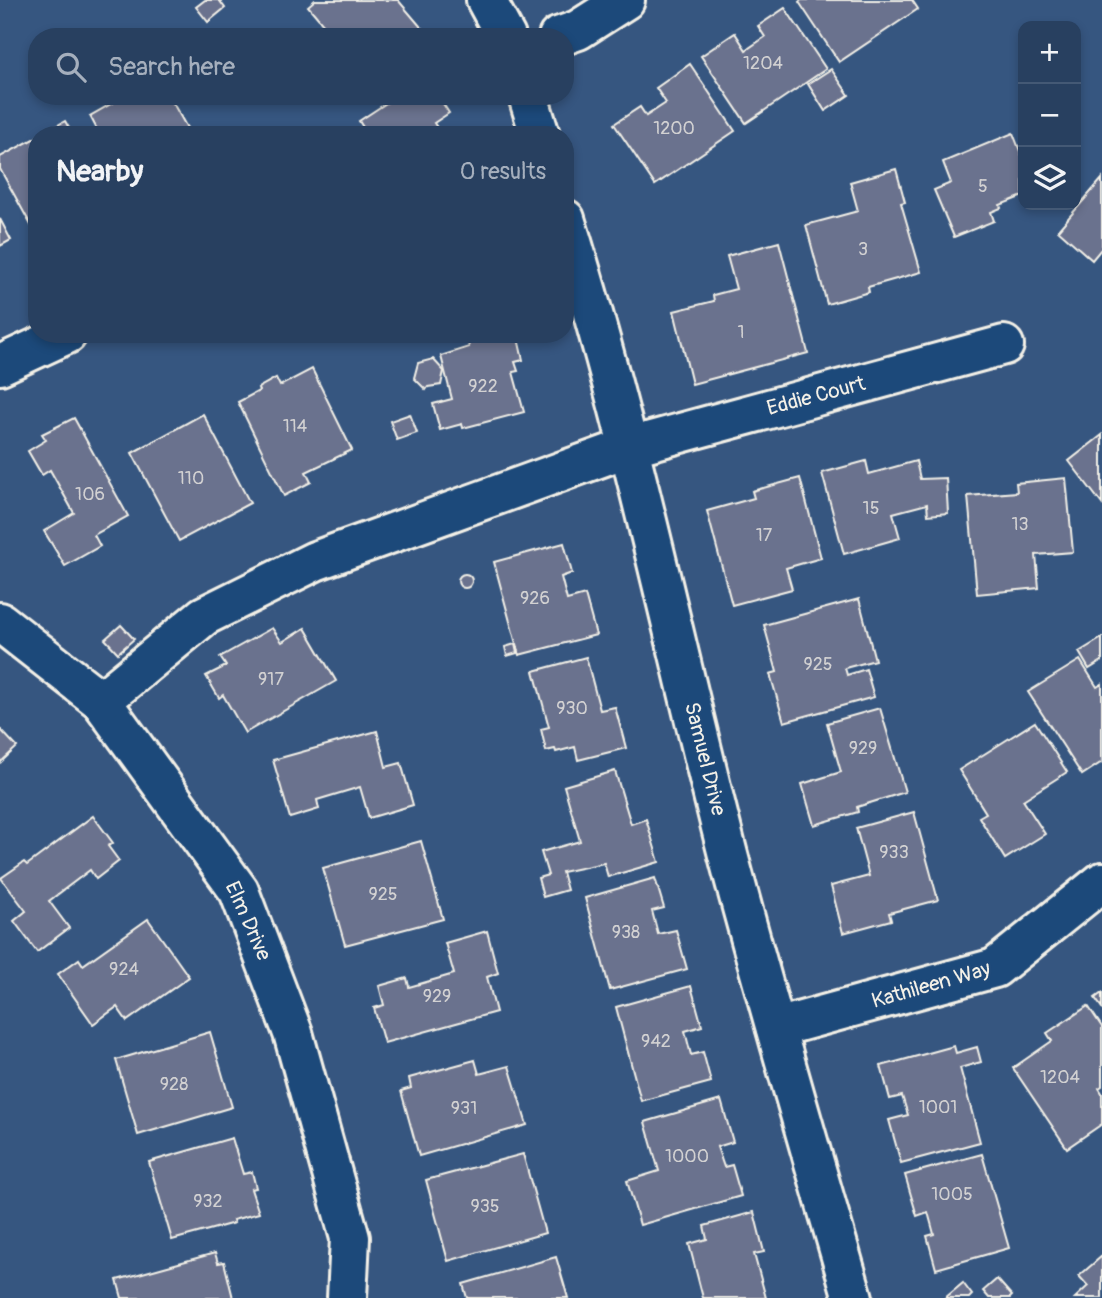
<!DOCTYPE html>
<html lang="en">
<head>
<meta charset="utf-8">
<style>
	:root { --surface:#284060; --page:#304766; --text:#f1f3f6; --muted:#a5afbd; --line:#445975 }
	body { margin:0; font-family:Pangolin,sans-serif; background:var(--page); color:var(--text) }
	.controls { position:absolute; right:21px; top:21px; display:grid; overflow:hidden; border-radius:14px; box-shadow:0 4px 10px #0003 }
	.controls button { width:63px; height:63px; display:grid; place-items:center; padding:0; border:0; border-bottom:2px solid var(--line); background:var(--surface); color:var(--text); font:35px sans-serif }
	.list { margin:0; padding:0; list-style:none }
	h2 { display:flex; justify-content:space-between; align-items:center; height:91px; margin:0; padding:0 28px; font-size:30px }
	h2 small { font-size:23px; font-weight:400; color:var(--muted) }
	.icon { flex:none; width:38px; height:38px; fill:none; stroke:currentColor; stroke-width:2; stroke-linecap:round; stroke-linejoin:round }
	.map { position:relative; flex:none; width:1102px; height:1298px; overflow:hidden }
	.search { position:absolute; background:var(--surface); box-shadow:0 4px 10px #0003; left:28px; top:28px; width:546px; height:77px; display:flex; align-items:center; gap:18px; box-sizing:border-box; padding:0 24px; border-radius:28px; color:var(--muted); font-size:26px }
	.panel { position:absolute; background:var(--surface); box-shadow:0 4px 10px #0003; left:28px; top:126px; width:546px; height:217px; border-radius:28px }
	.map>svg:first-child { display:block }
</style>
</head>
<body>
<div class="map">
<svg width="1102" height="1298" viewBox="0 0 1102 1298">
	<rect width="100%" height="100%" fill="#365680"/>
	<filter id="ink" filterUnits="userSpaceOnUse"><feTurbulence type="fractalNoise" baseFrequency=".0143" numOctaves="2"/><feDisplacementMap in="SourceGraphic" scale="14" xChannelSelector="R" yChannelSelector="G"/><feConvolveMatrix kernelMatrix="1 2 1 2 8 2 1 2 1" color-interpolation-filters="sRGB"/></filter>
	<g filter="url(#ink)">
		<g fill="#6b728e" stroke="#f4f1e8" stroke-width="2">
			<polygon points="205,0 219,0 225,8 208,22 196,7"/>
			<polygon points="315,0 398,0 426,33 422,37 334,37 308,6"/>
			<polygon points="801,0 912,0 918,9 839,62 799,2"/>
			<polygon points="785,8 826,69 746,123 701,56 735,33 746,50 765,37 758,26"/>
			<polygon points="690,64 735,131 655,185 614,124 640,107 646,116 666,103 656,88"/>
			<polygon points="831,69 849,95 825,111 808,84"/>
			<polygon points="125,96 169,96 191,135 100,135 90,116"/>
			<polygon points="397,96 438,96 449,113 434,123 442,135 368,135 359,121"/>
			<polygon points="65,121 73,135 40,135"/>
			<polygon points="1013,133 1023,159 1023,196 1000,205 1001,208 991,212 994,221 954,237 934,190 951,183 943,162"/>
			<polygon points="37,137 37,236 0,169 0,157"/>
			<polygon points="896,169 905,202 901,203 921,272 868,287 869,292 827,304 806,225 858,211 850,182"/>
			<polygon points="1102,179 1102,248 1092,260 1058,230"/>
			<polygon points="0,219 11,240 0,246"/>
			<polygon points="779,242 808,353 692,384 674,311 714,301 713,295 736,289 727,256"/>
			<polygon points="466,334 517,334 523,360 515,362 518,371 513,372 524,412 463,428 462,424 440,430 433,404 452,399 441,356 469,347"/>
			<polygon points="433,359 444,371 441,385 428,387 426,390 414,378 418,363"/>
			<polygon points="312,369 352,450 306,472 311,482 284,496 238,402 259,391 258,388 276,378 280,386"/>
			<polygon points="203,414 250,503 179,541 132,453"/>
			<polygon points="410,414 417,433 397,440 390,421"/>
			<polygon points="74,418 128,516 94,535 100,546 65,566 44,531 74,513 50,470 42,475 28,451 46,440 42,434"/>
			<polygon points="1102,435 1102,504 1069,461"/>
			<polygon points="866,461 869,474 916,461 920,479 946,478 948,513 928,515 927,504 893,513 900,538 844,554 822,473"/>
			<polygon points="800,478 821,558 786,568 792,589 732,605 707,511 754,498 752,491"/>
			<polygon points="1066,478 1073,552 1036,555 1039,588 977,594 968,496 1017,492 1016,483"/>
			<polygon points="564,543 572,573 561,577 567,600 585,595 596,635 519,655 494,562"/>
			<circle cx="465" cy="581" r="7"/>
			<polygon points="859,599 875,660 845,668 847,675 866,669 874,697 784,722 770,674 777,672 764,625"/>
			<polygon points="121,625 134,639 118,653 105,639"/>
			<polygon points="272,628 282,642 305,628 336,681 245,733 223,695 219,698 206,676 226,666 220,657"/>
			<polygon points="1102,638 1102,661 1089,669 1079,652"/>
			<polygon points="515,644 517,653 507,656 505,647"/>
			<polygon points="586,657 600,710 615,707 626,748 578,760 575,747 556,752 555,749 546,751 541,729 549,727 534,671"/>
			<polygon points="1080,660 1097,687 1102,684 1102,762 1082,775 1028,692"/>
			<polygon points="880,708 905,792 857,807 858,812 814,825 802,784 841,772 827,723"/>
			<polygon points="1035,722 1067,772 1023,800 1045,834 1005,859 979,817 986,813 959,770"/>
			<polygon points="0,729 17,747 0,763"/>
			<polygon points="377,731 386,767 401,763 413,805 369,818 360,787 317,800 319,809 290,818 273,760"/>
			<polygon points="615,771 631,824 646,819 659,862 608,877 604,863 562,872 567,890 543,897 538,878 548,875 541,852 580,841 564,786"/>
			<polygon points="914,812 938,900 889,913 891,920 843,933 831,886 869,876 856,828"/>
			<polygon points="93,816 113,843 108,846 119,861 96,879 90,870 49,901 69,928 37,952 14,921 26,911 1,878 24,862 27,865"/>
			<polygon points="421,841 443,919 345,945 323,868"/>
			<polygon points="655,878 664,908 652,911 658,934 676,930 687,969 610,990 585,898"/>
			<polygon points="148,919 189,977 127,1021 117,1007 93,1024 58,974 79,959 83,965"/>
			<polygon points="487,931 498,973 487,977 496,1012 384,1043 374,1008 384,1005 379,986 407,978 409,987 454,974 445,943"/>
			<polygon points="691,986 702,1026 685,1031 691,1055 703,1052 711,1082 641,1101 616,1007"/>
			<polygon points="1102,993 1102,1008 1095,998"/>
			<polygon points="1088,1006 1102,1027 1102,1086 1099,1088 1102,1093 1102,1124 1067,1148 1013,1068 1052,1041 1047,1033"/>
			<polygon points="210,1032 232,1107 138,1135 116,1060"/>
			<polygon points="954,1046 956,1053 977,1047 981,1062 960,1068 980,1142 901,1163 889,1120 908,1115 902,1096 890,1099 881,1066"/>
			<polygon points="475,1060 479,1074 509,1066 527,1125 419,1156 401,1091 411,1088 409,1078"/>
			<polygon points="721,1100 733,1142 717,1147 724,1167 732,1165 741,1196 640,1225 627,1181 659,1171 645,1122"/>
			<polygon points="232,1138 243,1174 252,1172 256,1188 251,1189 259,1213 233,1220 234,1223 172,1240 149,1162"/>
			<polygon points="523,1154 545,1233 448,1261 426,1180"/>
			<polygon points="982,1154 1009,1248 936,1269 927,1236 934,1234 928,1212 917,1216 905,1175"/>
			<polygon points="754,1212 764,1252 754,1254 766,1298 703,1298 689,1244 707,1239 704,1226"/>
			<polygon points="215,1253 218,1263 224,1262 233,1298 122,1298 117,1280"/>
			<polygon points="1102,1256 1102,1298 1075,1298 1088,1286 1079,1276"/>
			<polygon points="556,1257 568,1298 467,1298 463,1284"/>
			<polygon points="997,1279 1012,1296 1010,1298 989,1298 983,1291"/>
			<polygon points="963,1283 972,1295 969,1298 945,1298"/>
		</g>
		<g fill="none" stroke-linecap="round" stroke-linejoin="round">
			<g stroke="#f4f1e8" stroke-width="44">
				<g id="minor">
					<polyline points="486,0 506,37"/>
					<polyline points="558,37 578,30 625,0"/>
					<polyline points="528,96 540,135"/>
					<path d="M 565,219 C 630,428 674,643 728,855 C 767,1003 811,1151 853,1298"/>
					<polyline points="0,365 67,334"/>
					<polyline points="0,622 101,701 239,891 293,1033 350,1238 347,1298"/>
					<polyline points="101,701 204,616 315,561 629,447 1004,345"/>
					<polyline points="776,1028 995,968 1102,882"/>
				</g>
			</g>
			<use href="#minor" stroke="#1f4a7a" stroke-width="38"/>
		</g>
	</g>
	<g text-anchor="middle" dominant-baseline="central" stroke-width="5" stroke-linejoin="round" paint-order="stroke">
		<g font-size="18" fill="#d2d1d2">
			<text x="763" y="63">1204</text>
			<text x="674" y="128">1200</text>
			<text x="983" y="186">5</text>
			<text x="863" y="249">3</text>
			<text x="741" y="332">1</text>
			<text x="483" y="386">922</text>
			<text x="295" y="426">114</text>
			<text x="191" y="478">110</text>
			<text x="90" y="494">106</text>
			<text x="871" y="508">15</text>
			<text x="1020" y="524">13</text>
			<text x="764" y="535">17</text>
			<text x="535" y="598">926</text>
			<text x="818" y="664">925</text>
			<text x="271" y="679">917</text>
			<text x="572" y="708">930</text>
			<text x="863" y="748">929</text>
			<text x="894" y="852">933</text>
			<text x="383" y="894">925</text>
			<text x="626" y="932">938</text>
			<text x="124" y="969">924</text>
			<text x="437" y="996">929</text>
			<text x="656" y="1041">942</text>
			<text x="1060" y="1077">1204</text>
			<text x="174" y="1084">928</text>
			<text x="938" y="1107">1001</text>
			<text x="464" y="1108">931</text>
			<text x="687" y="1156">1000</text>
			<text x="952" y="1194">1005</text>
			<text x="208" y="1201">932</text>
			<text x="485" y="1206">935</text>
		</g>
		<g font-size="21" fill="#f4f1e8" stroke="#1f4a7a">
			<text transform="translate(816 396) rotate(-15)">Eddie Court</text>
			<text transform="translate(705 759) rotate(76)">Samuel Drive</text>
			<text transform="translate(248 921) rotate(66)">Elm Drive</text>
			<text transform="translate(931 985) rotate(-16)">Kathileen Way</text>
		</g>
	</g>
</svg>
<div class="controls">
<button>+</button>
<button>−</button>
<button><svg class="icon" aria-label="layers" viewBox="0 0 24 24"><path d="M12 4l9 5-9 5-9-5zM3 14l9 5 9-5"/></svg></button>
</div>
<div class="search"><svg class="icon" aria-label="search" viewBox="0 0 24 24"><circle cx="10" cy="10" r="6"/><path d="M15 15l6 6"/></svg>Search here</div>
<section class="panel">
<h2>Nearby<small>0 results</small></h2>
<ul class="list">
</ul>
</section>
</div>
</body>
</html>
